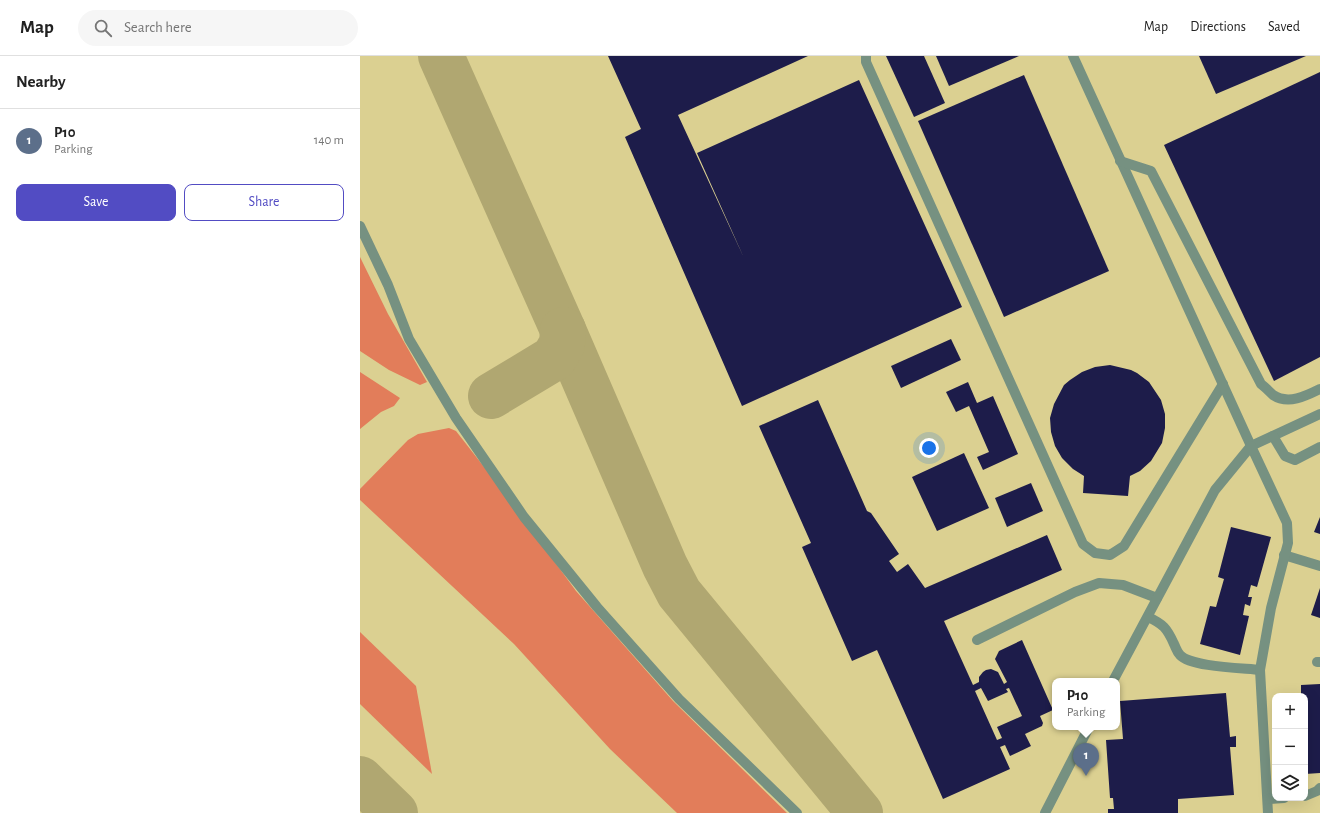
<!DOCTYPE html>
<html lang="en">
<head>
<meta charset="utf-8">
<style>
	:root { --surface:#fff; --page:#f6f6f6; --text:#222; --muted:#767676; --line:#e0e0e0; --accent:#524cc3 }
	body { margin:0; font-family:"Alegreya Sans",sans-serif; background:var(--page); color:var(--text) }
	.controls { position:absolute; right:12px; bottom:12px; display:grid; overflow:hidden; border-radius:8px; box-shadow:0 4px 16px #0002 }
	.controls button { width:36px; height:36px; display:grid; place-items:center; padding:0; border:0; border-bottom:1px solid var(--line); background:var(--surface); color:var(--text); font:20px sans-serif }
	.you { position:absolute; left:569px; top:392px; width:14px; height:14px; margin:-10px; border:3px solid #fff; border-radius:50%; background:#1a73e8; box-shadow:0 0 0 6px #1a73e833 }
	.badge { display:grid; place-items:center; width:26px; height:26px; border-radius:50%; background:var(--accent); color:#fff; font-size:13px; font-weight:700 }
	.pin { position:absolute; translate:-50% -33px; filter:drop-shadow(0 1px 2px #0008) }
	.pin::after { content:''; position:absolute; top:21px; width:14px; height:12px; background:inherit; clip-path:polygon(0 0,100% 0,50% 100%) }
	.popup { position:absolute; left:692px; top:622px; width:68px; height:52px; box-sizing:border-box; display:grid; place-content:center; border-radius:8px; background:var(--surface); filter:drop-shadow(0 1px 3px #0005); font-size:13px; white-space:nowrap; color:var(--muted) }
	.popup b { font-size:15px; color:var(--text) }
	.popup::after { content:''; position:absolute; left:50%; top:100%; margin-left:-8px; border:8px solid transparent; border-top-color:var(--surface) }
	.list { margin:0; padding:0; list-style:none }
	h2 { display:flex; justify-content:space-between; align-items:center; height:52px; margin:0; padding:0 16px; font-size:17px }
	h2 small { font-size:13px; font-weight:400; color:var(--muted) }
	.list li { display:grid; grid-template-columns:26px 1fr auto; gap:12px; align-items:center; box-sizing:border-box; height:64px; padding:0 16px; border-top:1px solid var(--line) }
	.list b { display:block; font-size:15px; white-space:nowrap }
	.list p { margin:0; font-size:13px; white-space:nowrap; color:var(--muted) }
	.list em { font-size:13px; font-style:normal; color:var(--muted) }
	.actions { display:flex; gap:8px; padding:12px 16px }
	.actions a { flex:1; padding:9px 0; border:1px solid var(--accent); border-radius:8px; text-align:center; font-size:14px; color:var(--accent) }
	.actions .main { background:var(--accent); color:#fff }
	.icon { flex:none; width:22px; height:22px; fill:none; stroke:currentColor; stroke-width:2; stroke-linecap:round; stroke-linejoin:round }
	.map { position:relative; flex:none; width:960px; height:757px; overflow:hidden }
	header { display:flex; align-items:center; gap:24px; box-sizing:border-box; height:56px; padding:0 20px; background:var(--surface); border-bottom:1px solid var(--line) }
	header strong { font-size:19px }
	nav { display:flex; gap:22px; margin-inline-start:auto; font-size:14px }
	.search { width:280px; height:36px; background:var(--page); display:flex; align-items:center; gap:10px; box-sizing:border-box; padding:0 14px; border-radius:22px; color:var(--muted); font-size:15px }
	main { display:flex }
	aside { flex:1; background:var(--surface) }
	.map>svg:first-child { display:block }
</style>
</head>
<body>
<header>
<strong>Map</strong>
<div class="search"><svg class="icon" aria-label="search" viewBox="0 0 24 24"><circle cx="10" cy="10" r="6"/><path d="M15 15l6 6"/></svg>Search here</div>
<nav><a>Map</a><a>Directions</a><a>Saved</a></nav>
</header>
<main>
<aside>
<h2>Nearby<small></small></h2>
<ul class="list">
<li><span class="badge" style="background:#5c6f8a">1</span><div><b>P10</b><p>Parking</p></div><em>140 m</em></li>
</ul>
<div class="actions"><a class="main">Save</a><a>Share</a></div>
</aside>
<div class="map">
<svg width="960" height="757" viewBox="0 0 960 757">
	<rect width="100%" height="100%" fill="#dbd091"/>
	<g fill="#e27d5a">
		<polygon points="0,201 28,258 67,326 60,329 29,314 0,295"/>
		<polygon points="0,316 40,342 34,350 21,356 0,373"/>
		<polygon points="89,372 96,375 142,434 216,535 313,645 427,757 317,757 250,693 154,588 0,444 0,433 48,384 58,378"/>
		<polygon points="0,576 56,630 72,718 0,648"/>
	</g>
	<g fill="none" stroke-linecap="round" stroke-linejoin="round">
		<g stroke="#b0a771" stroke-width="46">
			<polyline points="81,0 203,274 305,510 319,537 500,757"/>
			<polyline points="131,340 194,302 202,288 203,274"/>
			<polyline points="0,723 35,757"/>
		</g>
	</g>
	<g fill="#1d1c4a" fill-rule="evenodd">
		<polygon points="248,0 448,0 318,59 384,202 337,97 499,24 602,251 382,350 265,81 281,73"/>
		<polygon points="526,0 564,0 585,47 554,61"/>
		<polygon points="576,0 659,0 589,30"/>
		<polygon points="839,0 946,0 856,38"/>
		<polygon points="960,16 960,301 914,325 804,89"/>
		<polygon points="664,19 749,215 644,261 558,65"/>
		<polygon points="591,283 601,304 541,332 531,310"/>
		<polygon points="750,309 771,314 777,317 789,326 801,344 805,358 805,372 802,387 791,405 780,415 770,420 768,440 723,437 724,420 713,413 702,402 695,390 691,376 690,362 694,348 704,329 710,324 722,316 735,311"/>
		<polygon points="608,326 617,347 633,340 658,398 623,414 617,401 629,396 609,350 596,356 586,336"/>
		<path d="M 458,344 L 507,455 L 511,457 L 539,498 L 529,505 L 537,516 L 548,508 L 565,532 L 687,479 L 702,514 L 584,565 L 613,629 L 619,626 L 619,621 L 623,616 L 626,614 L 631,613 L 638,616 L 644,628 L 647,626 L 635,603 L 639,595 L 662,584 L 693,654 L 680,660 L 683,667 L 682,670 L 665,678 L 671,690 L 650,700 L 645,689 L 640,691 L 650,713 L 583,743 L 517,594 L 492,605 L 442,491 L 451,487 L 399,370 ZM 621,632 L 628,645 L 648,636 L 646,633 L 649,632 L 662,660 L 637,671 L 642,682 L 637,684 L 615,635 Z"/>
		<polygon points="604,397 629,452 577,475 552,421"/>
		<polygon points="671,427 683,455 647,471 635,442"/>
		<polygon points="960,461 960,478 954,476"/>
		<polygon points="871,471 911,481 897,531 891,529 888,541 892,541 890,550 885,548 883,559 889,560 880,599 840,588 850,550 856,551 864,523 858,521"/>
		<polygon points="960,532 960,562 951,559"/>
		<polygon points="960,628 960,717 945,718 945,640 941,640 941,629"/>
		<polygon points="866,637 870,681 876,680 876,691 870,691 874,739 818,743 818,757 748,757 748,753 754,753 753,742 750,742 746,684 763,683 760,645"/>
	</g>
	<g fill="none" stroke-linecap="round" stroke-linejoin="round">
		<g stroke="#769181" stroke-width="10">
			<polyline points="506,0 506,6 723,488 735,497 750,499 764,490 863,328"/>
			<polyline points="713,0 891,390 960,358"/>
			<path d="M 760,105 L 791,115 L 901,328 C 905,331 909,335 913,339 C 928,349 946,340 960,333"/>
			<polyline points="0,170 28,229 49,283 96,362 164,461 237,551 319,643 437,757"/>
			<polyline points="913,380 925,400 935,404 960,391"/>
			<polyline points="924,499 960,510"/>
			<path d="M 788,561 C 803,568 807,572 814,588 C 816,592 817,596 820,599 C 831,611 882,612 900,614"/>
			<polyline points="617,584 715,536 739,527 763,529 797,542"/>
			<polyline points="957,606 960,606"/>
			<polyline points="753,625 855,434 891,390 927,467 928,487 911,552 900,614 908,757"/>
			<polyline points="945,740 957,735 960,732"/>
			<polyline points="908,743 924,742"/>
			<polyline points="685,757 729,671"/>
		</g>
	</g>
</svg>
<div class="controls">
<button>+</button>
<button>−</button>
<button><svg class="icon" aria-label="layers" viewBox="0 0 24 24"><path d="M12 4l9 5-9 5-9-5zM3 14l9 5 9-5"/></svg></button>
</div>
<div class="you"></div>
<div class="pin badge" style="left:726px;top:720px;background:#5c6f8a">1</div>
<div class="popup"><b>P10</b>Parking</div>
</div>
</main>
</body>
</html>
